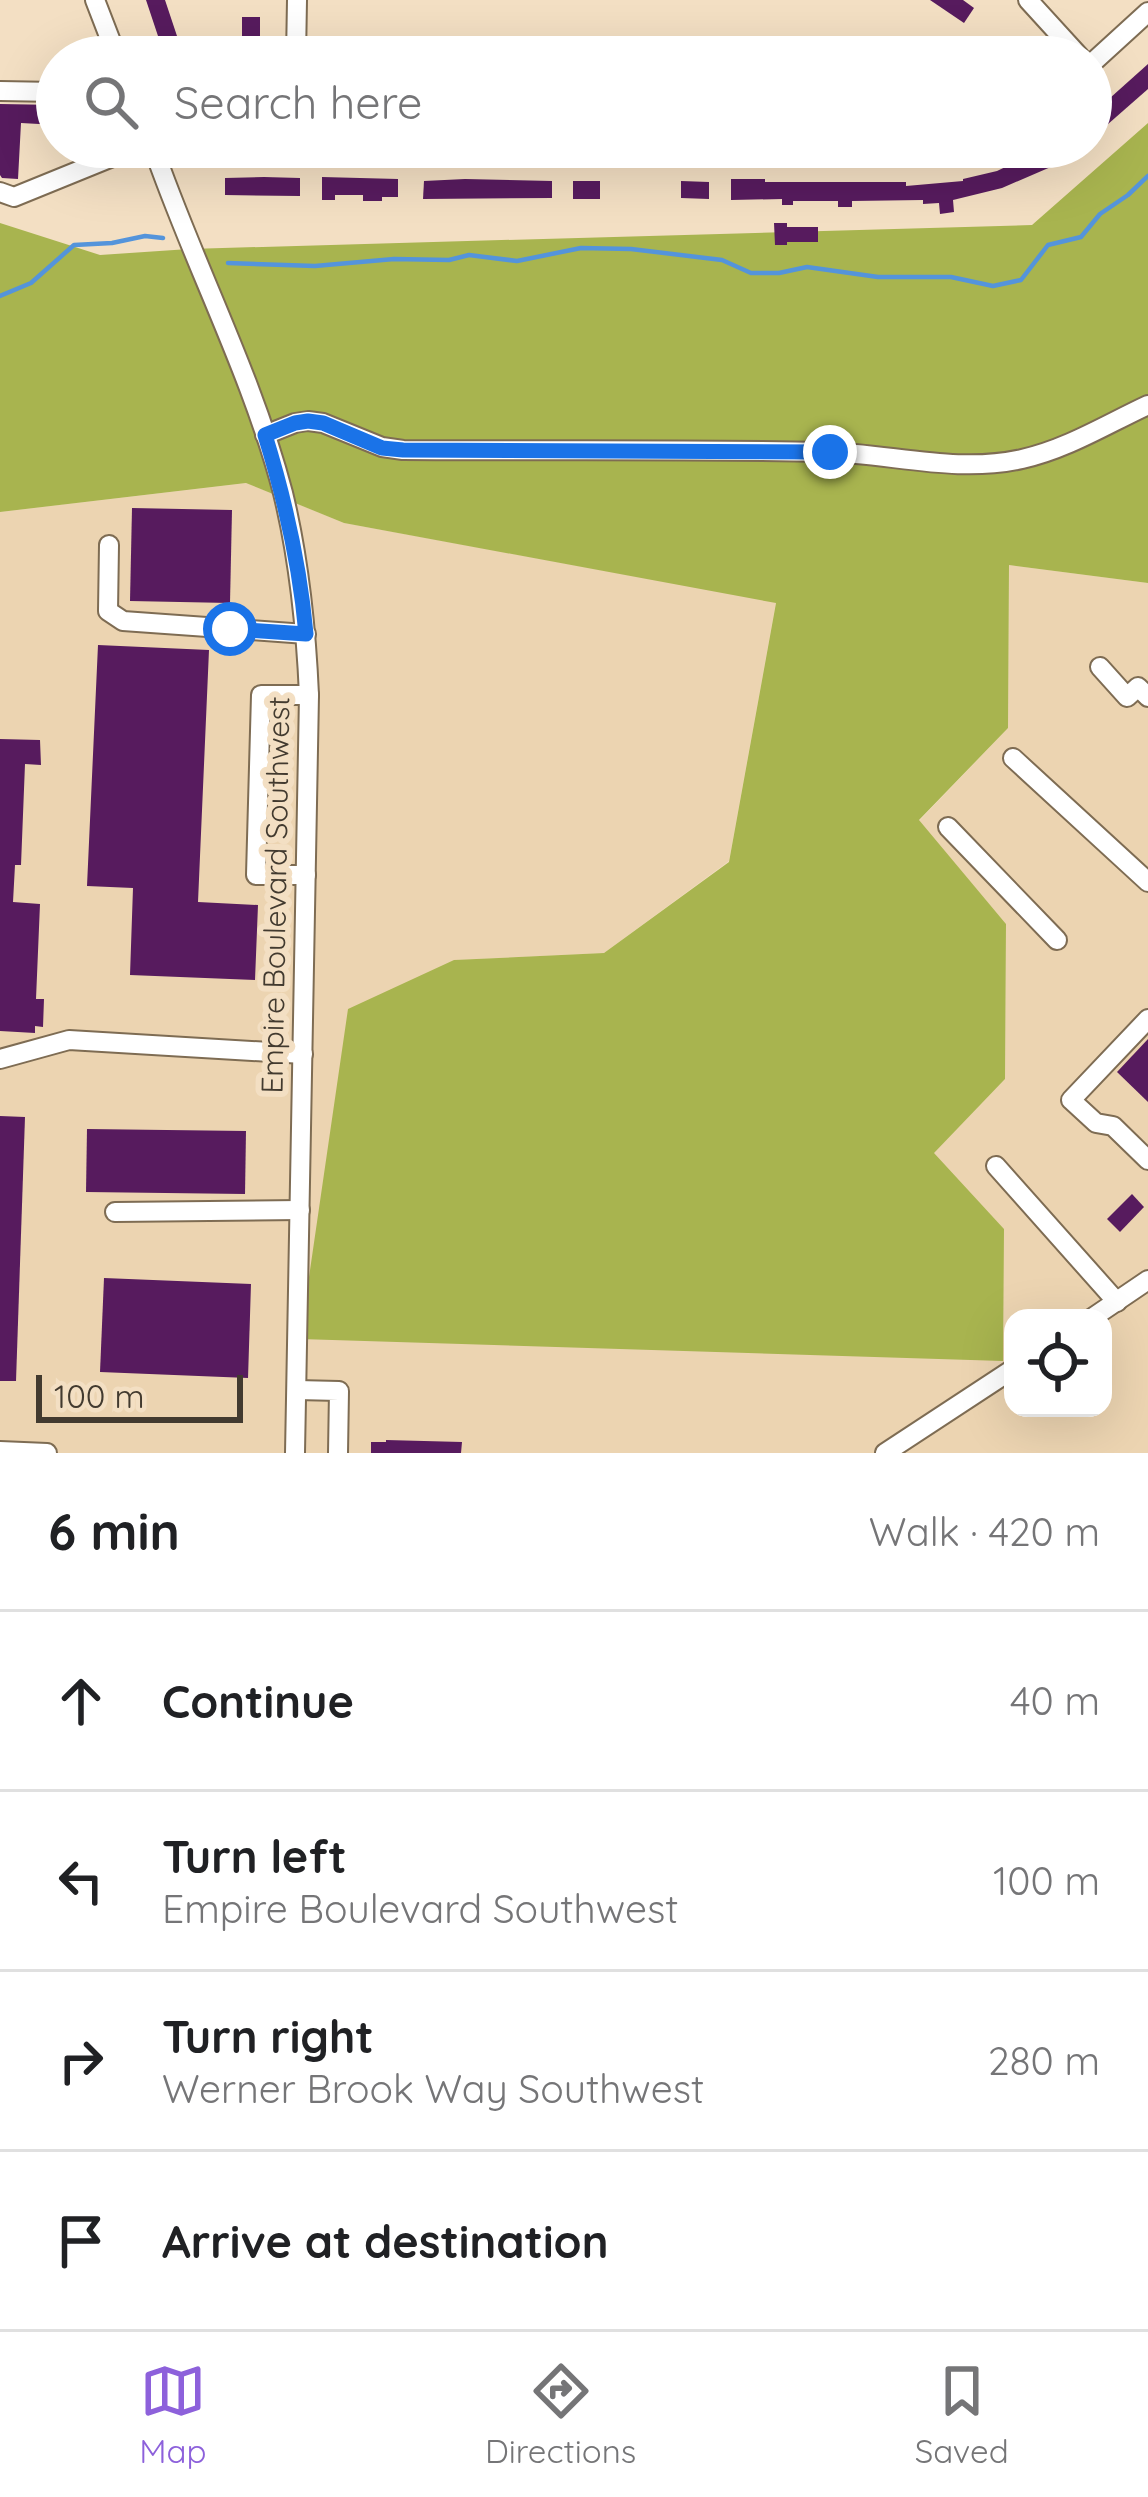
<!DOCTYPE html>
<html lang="en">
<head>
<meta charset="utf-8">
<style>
	:root { --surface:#fff; --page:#f6f6f6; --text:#202124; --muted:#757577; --line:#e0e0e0; --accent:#8d61db }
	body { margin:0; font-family:Quicksand,sans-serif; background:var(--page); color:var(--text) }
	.controls { position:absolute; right:36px; bottom:36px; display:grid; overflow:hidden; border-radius:24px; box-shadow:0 12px 48px #0002 }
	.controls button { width:108px; height:108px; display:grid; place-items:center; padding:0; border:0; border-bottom:3px solid var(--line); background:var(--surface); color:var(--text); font:60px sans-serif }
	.scale { position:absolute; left:36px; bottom:30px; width:207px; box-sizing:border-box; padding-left:12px; border:6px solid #423a2f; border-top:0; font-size:33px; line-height:42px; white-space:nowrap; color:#423a2f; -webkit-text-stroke:9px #f3dfc3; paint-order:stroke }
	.stop { position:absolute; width:36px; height:36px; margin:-27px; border:9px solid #1a73e8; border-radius:50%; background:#fff }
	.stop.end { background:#1a73e8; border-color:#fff; box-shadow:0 3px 12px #0008 }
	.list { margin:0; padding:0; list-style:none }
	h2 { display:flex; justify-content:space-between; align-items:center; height:156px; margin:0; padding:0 48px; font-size:51px }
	h2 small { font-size:39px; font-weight:400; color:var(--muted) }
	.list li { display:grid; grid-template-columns:78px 1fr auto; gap:36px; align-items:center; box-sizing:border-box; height:180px; padding:0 48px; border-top:3px solid var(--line) }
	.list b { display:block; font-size:45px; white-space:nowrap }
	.list p { margin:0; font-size:39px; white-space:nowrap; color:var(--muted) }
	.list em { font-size:39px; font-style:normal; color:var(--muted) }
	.icon { flex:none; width:66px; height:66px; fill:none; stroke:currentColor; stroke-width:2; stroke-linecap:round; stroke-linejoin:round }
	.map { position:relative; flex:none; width:1148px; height:1453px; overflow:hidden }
	.search { position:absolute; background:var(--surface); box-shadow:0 12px 48px #0002; left:36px; right:36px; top:36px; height:132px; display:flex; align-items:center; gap:30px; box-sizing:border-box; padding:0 42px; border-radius:66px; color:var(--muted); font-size:45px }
	.sheet { height:876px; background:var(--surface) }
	nav { display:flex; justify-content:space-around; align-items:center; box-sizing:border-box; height:168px; border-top:3px solid var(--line); background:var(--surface); font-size:33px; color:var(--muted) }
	nav a { display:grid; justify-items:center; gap:6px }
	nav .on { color:var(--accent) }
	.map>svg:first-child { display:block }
</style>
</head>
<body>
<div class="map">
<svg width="1148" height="1453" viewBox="0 0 1148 1453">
	<rect width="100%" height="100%" fill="#f3dfc3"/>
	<path fill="#ecd4b1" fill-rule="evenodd" d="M 247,483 L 344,523 L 776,602 L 729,861 L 604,953 L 454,960 L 1004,1229 L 933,1153 L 1005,1079 L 1006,924 L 919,821 L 1008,728 L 1009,565 L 1148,583 L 1148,1453 L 0,1453 L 0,512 ZM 1013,1318 L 1103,1318 L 1103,1408 L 1013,1408 Z"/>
	<polygon fill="#a8b44f" points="1148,123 1148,583 1009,565 1008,728 919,820 1006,924 1005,1079 934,1153 1004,1229 1003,1361 300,1339 348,1009 454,960 604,953 729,862 776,603 344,523 246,483 0,512 0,223 100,255 189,249 1032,225"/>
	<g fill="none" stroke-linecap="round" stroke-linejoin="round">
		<g stroke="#5494db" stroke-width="4.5">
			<polyline points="228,263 315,266 394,259 449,260 469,255 517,261 581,248 631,249 722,260 751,273 779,273 807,267 878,277 951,277 993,286 1021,280 1048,245 1081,237 1100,214 1128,195 1148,176"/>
			<polyline points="0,296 31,283 74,245 112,243 145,236 163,238"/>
		</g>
	</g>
	<g fill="#571b5e">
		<polygon points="146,0 165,0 178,39 161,45"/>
		<polygon points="930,0 963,0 974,8 964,23"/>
		<rect x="242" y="17" width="18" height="28"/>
		<polygon points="1148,64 1148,89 1091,139 1091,115"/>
		<polygon points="0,104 57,105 57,125 21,123 18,179 2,178 0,175"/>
		<polygon points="1048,147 1078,147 1053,166 1002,188 953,200 954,212 940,214 939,203 923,204 923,200 852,201 852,207 838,207 838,201 793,201 793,205 782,205 782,199 731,200 731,179 765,179 765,182 906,182 906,186 963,181 963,179 997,171"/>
		<polygon points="264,177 300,178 300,196 225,195 225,178"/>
		<polygon points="322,177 398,179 398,197 382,197 382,201 363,201 363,195 335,195 335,200 322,200"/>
		<polygon points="465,179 552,181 552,198 423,199 424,181"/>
		<rect x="573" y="181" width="27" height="18"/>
		<polygon points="681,181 709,182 709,199 681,198"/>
		<polygon points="774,223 787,223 787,227 818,227 818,242 787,242 787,245 775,245"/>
		<polygon points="132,508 232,510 230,603 130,601"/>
		<polygon points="98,645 209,650 198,902 258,905 255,980 130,975 133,888 87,886"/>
		<polygon points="0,739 40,740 41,765 25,764 21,865 15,865 13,902 40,904 36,999 44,999 43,1027 35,1026 35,1033 0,1031"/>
		<polygon points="1148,1039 1148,1102 1117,1072"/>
		<polygon points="0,1116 25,1117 16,1381 0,1381"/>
		<polygon points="87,1129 246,1131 245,1194 86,1192"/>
		<polygon points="1132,1194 1144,1207 1120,1232 1107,1219"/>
		<polygon points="104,1278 251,1284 248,1378 100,1372"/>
		<polygon points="386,1440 462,1442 461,1453 371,1453 371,1442 386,1442"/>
	</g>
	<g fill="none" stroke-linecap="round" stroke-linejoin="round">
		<g stroke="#7e6c53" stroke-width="22">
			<g id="minor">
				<polyline points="95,0 117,57"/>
				<polyline points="1028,0 1080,57"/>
				<polyline points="296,57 297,0"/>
				<polyline points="1091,64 1148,12"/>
				<polyline points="0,91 57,92"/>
				<path d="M 153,147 C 193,263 252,374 283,493 C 299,559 306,626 309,695 L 295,1453"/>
				<polyline points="0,192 14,197 137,147"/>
				<path d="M 265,435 L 295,423 L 308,421 L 323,423 L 382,447 L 403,450 C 543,451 683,449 823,452 C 890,453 955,474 1022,459 C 1067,449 1107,424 1148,405"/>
				<polyline points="109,545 108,611 123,621 306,634"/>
				<polyline points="1100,667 1127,697 1138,687 1148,697"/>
				<polyline points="1013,758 1148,882"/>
				<polyline points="948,827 1057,940"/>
				<polyline points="306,875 256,875 261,695 309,695"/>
				<polyline points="1148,1019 1071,1100 1096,1123 1113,1126 1148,1160"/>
				<polyline points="0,1059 69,1040 303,1054"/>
				<polyline points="996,1166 1117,1302"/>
				<polyline points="115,1212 300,1210"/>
				<polyline points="1092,1318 1148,1280"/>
				<polyline points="297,1390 339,1391 338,1453"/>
				<polyline points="0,1451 47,1453"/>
				<polyline points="885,1453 1013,1369"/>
			</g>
		</g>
		<use href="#minor" stroke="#fff" stroke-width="18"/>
	</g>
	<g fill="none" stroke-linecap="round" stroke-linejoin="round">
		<path stroke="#1a73e8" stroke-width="15" d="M 230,629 L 306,634 C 300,566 285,500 265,435 L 295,423 L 308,421 L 323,423 L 382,448 L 403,450 L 830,452"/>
	</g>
	<g text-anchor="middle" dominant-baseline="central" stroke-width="12" stroke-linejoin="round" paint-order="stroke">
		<g font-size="30" fill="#423a2f" stroke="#f3dfc3">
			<text transform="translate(275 895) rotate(-89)">Empire Boulevard Southwest</text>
		</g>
	</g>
</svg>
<div class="controls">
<button><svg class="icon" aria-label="locate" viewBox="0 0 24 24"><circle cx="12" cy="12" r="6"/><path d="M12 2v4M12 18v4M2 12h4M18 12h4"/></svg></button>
</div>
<div class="scale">100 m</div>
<div class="stop" style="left:230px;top:629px"></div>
<div class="stop end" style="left:830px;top:452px"></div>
<div class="search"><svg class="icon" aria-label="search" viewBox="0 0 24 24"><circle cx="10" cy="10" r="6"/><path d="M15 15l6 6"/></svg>Search here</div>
</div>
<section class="sheet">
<h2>6 min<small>Walk · 420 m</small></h2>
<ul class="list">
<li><svg class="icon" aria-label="ahead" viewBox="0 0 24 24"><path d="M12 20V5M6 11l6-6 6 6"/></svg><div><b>Continue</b></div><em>40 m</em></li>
<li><svg class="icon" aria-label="left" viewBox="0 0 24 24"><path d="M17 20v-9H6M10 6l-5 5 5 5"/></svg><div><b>Turn left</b><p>Empire Boulevard Southwest</p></div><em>100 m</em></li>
<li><svg class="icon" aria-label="right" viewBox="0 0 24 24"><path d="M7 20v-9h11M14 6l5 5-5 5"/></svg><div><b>Turn right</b><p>Werner Brook Way Southwest</p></div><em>280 m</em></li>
<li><svg class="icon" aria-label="arrive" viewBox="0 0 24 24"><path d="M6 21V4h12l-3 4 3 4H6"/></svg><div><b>Arrive at destination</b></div></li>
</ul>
</section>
<nav>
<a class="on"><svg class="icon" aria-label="map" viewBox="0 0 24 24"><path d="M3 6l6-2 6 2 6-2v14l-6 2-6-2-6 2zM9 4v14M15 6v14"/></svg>Map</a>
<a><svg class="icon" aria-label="directions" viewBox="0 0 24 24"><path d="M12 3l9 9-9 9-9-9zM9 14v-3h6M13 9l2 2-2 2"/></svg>Directions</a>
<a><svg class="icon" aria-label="saved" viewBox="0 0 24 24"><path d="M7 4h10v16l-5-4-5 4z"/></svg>Saved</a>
</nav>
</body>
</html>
